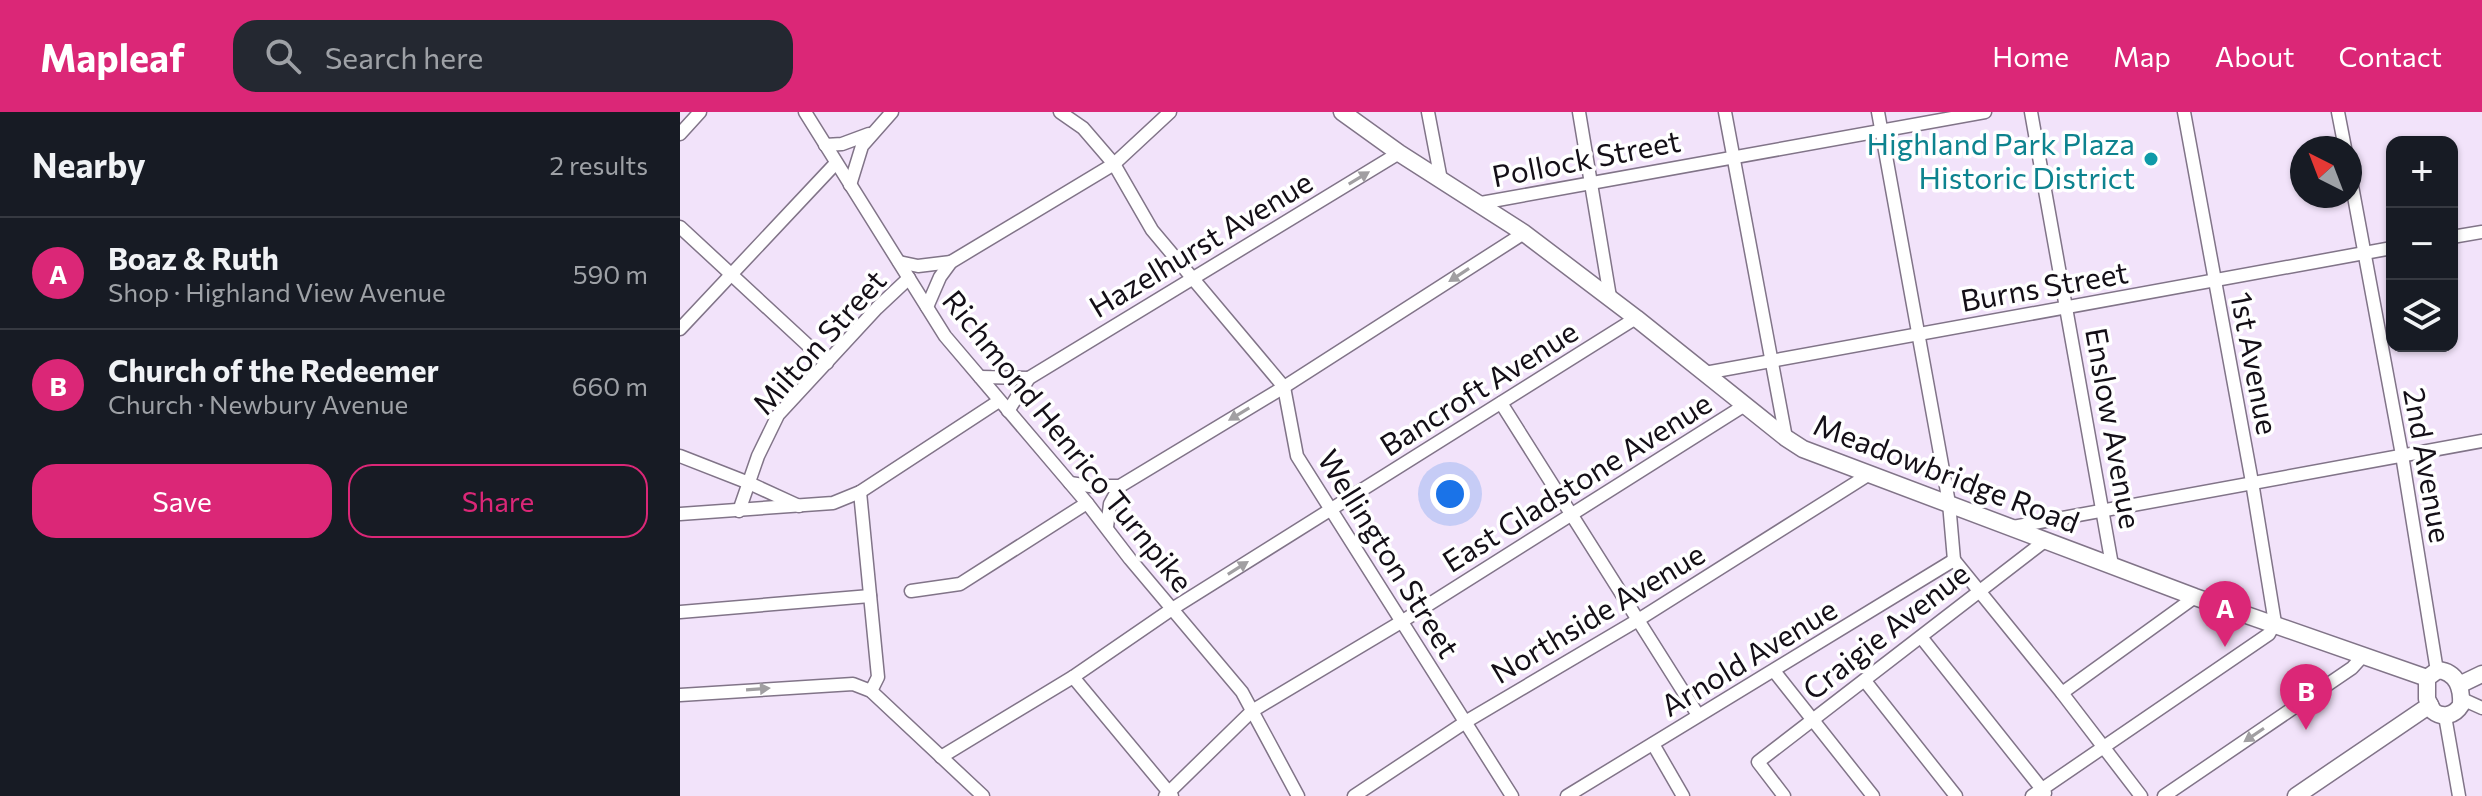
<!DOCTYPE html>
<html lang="en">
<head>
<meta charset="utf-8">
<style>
	:root { --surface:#171b24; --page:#242831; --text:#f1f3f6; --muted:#9ea1a6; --line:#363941; --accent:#db2777 }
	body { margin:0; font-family:Commissioner,sans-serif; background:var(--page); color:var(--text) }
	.controls { position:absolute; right:24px; top:24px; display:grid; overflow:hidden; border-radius:16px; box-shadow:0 2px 6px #0004 }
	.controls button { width:72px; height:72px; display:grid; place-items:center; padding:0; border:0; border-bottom:2px solid var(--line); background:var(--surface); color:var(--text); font:40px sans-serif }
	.compass { position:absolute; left:1610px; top:24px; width:72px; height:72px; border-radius:50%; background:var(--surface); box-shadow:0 2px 6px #0004; rotate:318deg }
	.you { position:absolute; left:770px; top:382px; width:28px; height:28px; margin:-20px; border:6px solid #fff; border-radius:50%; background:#1a73e8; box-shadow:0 0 0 12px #1a73e833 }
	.badge { display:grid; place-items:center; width:52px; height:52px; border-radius:50%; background:var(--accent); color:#fff; font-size:26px; font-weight:700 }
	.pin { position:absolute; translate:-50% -66px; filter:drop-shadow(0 2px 4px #0008) }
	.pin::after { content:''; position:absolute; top:42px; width:28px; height:24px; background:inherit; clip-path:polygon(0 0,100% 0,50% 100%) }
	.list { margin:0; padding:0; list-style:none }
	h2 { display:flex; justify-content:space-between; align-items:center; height:104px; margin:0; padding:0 32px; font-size:34px }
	h2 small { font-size:26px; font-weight:400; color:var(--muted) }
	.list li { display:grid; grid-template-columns:52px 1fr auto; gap:24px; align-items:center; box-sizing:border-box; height:112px; padding:0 32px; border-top:2px solid var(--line) }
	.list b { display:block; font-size:30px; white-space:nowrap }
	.list p { margin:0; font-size:26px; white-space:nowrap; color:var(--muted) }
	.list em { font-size:26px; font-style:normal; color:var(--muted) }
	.actions { display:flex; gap:16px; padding:24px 32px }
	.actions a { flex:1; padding:18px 0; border:2px solid var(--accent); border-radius:24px; text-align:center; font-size:28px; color:var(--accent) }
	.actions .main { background:var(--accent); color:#fff }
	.icon { flex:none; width:44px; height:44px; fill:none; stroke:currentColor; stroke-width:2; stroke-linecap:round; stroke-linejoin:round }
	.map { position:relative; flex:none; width:1802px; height:684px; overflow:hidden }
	header { display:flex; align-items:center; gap:48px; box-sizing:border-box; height:112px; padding:0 40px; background:var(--accent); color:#fff }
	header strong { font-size:38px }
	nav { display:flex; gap:44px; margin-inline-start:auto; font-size:28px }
	.search { width:560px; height:72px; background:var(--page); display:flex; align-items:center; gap:20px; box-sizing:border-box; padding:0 28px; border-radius:24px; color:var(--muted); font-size:30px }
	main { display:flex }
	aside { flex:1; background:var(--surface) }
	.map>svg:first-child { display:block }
</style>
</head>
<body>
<header>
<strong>Mapleaf</strong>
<div class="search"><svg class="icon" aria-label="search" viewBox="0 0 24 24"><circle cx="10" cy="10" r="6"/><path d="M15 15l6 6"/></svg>Search here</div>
<nav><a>Home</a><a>Map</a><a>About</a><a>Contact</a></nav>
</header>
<main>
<aside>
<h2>Nearby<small>2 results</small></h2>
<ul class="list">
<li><span class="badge">A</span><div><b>Boaz &amp; Ruth</b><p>Shop · Highland View Avenue</p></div><em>590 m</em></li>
<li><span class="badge">B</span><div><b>Church of the Redeemer</b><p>Church · Newbury Avenue</p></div><em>660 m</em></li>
</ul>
<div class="actions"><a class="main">Save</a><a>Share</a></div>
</aside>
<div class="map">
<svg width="1802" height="684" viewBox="0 0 1802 684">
	<rect width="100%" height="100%" fill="#f2e3fa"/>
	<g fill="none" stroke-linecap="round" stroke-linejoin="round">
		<g stroke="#817488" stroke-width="15">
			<g id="minor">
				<polyline points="125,0 265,224 407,391 450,447 562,580 618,684"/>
				<polyline points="380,0 403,16 434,52 472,118 604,275 617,344 832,684"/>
				<polyline points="748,0 761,68"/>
				<polyline points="899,0 930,185"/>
				<polyline points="1045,0 1106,326"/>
				<polyline points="1198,0 1269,391 1274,448"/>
				<polyline points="1351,0 1432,453"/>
				<polyline points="1658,0 1665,36"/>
				<polyline points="0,22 20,0"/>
				<polyline points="145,33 162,32 189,22"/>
				<polyline points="1670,63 1722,343 1757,559"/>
				<polyline points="170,73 182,34 212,0"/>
				<polyline points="801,91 1305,0"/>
				<polyline points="0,115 147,251"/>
				<polyline points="1772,125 1802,120"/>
				<polyline points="219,150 238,154 271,150"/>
				<polyline points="247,195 260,165 271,150 434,52 490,0"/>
				<polyline points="0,217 156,51"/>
				<polyline points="1025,261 1712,136"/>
				<polyline points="300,265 349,266"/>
				<polyline points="821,291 1018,603"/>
				<polyline points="328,299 349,266 719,41"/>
				<polyline points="0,344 69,371 119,394"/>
				<polyline points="390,371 410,374 440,374 604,275 844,121"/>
				<polyline points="180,380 198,565 191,579"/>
				<polyline points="59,399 78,344 98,303 197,196 229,166"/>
				<polyline points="0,402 153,391 180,380 319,289"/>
				<polyline points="427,415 430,392 440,374"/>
				<polyline points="1333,415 1802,329"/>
				<polyline points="1274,448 1382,581 1461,684"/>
				<polyline points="231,479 280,472 407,391"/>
				<polyline points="0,500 190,484"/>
				<polyline points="1241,525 1365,681"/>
				<polyline points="1094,559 1193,684"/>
				<polyline points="393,565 492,684"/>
				<polyline points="1185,569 1276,684"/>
				<polyline points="1382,581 1515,485"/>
				<polyline points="0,583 173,572 191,579 303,684"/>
				<polyline points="1782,587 1802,596"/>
				<polyline points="1765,604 1779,684"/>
				<polyline points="973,632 1003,684"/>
				<polyline points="261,645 393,565 492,497 956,206"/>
				<polyline points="485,684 572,599 721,510 1065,293"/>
				<polyline points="674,684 787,609 958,508 1188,363"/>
				<polyline points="887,684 1274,448"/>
				<polyline points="1104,684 1078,650 1366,428"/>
				<polyline points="1352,684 1589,522 1595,511 1572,370 1504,0"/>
				<polyline points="1484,684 1672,556 1682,545"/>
			</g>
		</g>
		<g stroke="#817488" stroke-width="19">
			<g id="major">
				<polyline points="662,0 719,41 844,121 956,206 1106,326 1123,337 1515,485 1747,566"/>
				<path d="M 1758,558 C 1777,560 1782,576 1781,593 C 1775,603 1763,607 1753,599 L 1747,587 L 1747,566 Z"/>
				<polyline points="1779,573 1802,562"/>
				<polyline points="1616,684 1750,593"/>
			</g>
		</g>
		<use href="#minor" stroke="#fff" stroke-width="12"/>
		<use href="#major" stroke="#fff" stroke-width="16"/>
	</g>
	<defs><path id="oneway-solid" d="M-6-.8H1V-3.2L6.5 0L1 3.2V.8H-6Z" transform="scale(2)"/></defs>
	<g fill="#a19fa2">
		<use href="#oneway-solid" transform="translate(679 66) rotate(-31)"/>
		<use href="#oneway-solid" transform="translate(779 163) rotate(147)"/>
		<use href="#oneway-solid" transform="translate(559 302) rotate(149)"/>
		<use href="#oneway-solid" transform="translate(558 456) rotate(-32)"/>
		<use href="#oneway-solid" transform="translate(78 577) rotate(-4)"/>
		<use href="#oneway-solid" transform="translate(1574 623) rotate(146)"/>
	</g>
	<circle fill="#0f9aa8" stroke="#fff" stroke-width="3" cx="1471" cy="47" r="8"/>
	<g text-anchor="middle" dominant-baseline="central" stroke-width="7" stroke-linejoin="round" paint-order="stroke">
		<g font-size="30" fill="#0d838f" stroke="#fff" text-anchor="end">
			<text x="1455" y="30">Highland Park Plaza<tspan x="1455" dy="34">Historic District</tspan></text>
		</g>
		<g font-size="30" fill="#140f17" stroke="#fff">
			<text transform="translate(906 45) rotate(-11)">Pollock Street</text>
			<text transform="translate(520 131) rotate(-31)">Hazelhurst Avenue</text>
			<text transform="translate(1364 173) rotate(-10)">Burns Street</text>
			<text transform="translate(138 229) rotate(-48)">Milton Street</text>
			<text transform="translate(1576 251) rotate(79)">1st Avenue</text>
			<text transform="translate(798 275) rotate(-32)">Bancroft Avenue</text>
			<text transform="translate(1435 316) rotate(80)">Enslow Avenue</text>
			<text transform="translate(389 328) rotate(51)">Richmond Henrico Turnpike</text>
			<text transform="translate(1749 353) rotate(80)">2nd Avenue</text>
			<text transform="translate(1267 360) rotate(21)">Meadowbridge Road</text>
			<text transform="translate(896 369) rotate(-32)">East Gladstone Avenue</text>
			<text transform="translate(710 441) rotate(58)">Wellington Street</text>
			<text transform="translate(917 500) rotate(-31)">Northside Avenue</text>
			<text transform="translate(1205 518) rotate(-38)">Craigie Avenue</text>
			<text transform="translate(1068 544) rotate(-31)">Arnold Avenue</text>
		</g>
	</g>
</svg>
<div class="controls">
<button>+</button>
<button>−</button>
<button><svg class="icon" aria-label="layers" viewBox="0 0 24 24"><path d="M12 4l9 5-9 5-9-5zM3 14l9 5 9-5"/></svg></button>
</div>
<svg class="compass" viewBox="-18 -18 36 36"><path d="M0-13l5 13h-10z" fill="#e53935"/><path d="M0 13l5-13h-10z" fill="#9ea1a6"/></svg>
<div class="you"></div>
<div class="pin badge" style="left:1545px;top:535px">A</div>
<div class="pin badge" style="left:1626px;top:618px">B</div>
</div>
</main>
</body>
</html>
